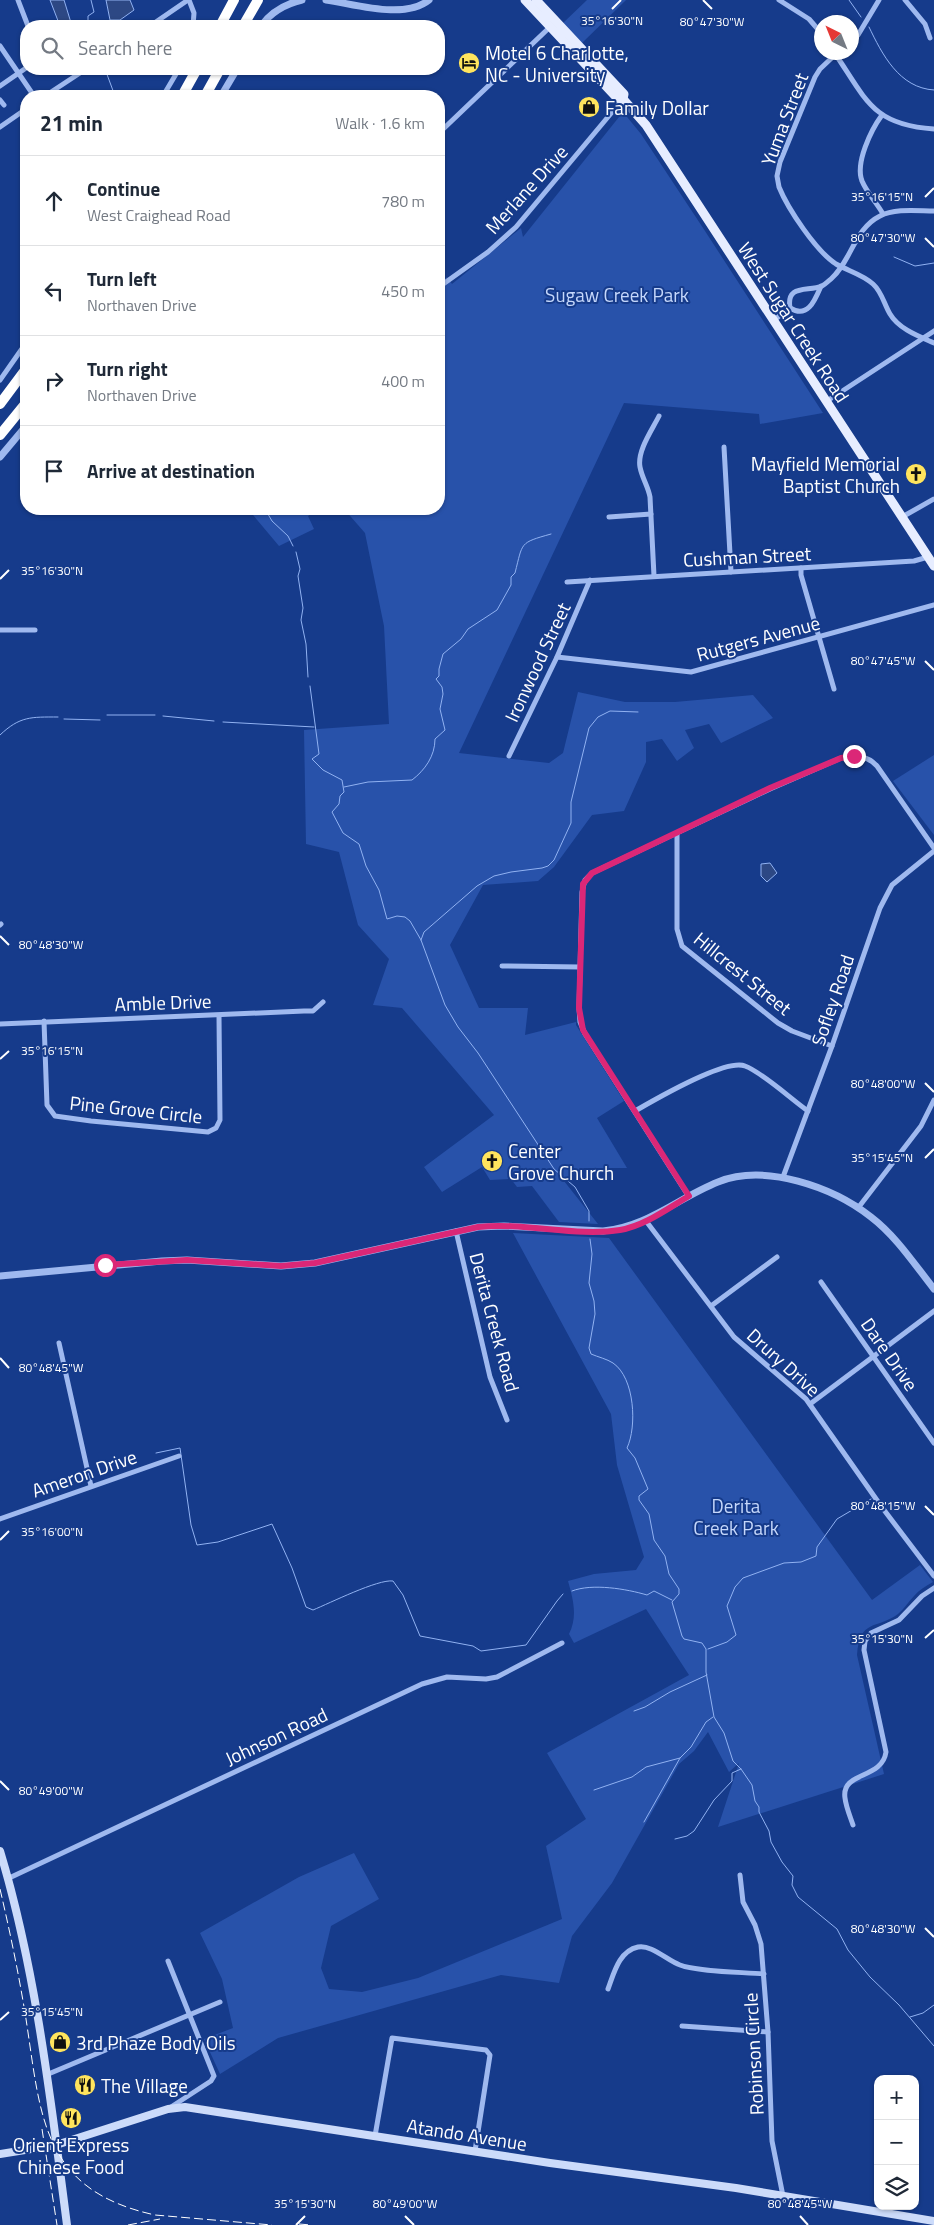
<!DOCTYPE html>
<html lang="en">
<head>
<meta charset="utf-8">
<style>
	:root { --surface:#fff; --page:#f6f6f7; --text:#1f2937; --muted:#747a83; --line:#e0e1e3 }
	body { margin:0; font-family:"Titillium Web",sans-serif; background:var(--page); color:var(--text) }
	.controls { position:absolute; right:15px; bottom:15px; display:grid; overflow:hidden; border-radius:10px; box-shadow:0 1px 4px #0004 }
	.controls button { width:45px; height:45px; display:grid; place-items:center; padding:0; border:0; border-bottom:1px solid var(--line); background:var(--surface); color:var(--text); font:25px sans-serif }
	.compass { position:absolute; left:814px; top:15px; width:45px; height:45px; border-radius:50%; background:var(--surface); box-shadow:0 1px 4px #0004; rotate:317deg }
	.stop { position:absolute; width:15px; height:15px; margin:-11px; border:4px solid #db2777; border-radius:50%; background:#fff }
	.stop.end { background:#db2777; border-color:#fff; box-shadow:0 1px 5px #0008 }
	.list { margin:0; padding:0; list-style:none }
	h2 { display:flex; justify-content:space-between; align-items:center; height:65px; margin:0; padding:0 20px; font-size:21px }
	h2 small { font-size:16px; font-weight:400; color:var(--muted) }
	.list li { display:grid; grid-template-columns:32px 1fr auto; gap:15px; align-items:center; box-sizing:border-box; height:90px; padding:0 20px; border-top:1px solid var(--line) }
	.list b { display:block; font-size:19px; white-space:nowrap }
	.list p { margin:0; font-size:16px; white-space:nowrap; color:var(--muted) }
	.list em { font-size:16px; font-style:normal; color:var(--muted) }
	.icon { flex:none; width:28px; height:28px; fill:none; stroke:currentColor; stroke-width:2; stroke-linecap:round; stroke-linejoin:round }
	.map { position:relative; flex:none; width:934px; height:2225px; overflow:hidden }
	.search { position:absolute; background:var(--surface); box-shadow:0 1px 4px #0004; left:20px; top:20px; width:425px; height:55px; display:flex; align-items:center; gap:12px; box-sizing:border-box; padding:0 18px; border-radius:20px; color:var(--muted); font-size:19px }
	.panel { position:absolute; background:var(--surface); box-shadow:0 1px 4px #0004; left:20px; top:90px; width:425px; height:425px; border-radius:20px }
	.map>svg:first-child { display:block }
</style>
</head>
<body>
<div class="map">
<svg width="934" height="2225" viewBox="0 0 934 2225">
	<rect width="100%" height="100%" fill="#163b8b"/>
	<g fill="#2852aa">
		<polygon points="587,0 626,0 582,43 562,24"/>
		<polygon points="623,112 641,134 705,231 823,413 760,424 759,414 624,403 459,753 549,763 563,753 578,692 625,702 675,702 753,695 773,718 721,743 709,724 685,730 694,748 677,761 662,739 646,742 646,762 624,811 592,815 554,867 538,881 483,885 450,945 479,1008 528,1008 525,1035 576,1022 576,1025 624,1101 597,1118 627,1168 584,1168 564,1181 598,1224 559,1222 532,1186 517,1187 511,1179 490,1180 482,1167 442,1192 424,1167 494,1115 402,1008 373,1005 389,959 358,925 339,852 306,844 304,730 389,724 384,626 365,533 344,509 439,509 439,284 447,277 452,284 521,228 523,237"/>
		<polygon points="248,509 318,509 308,516 314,529 279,546"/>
		<polygon points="934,755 934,835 893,781"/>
		<path d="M 513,1233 L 609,1238 L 872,1600 L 920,1565 L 933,1582 C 926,1586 919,1590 914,1596 C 908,1602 904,1609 898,1614 C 876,1630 860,1618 857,1655 L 884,1774 L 718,1827 L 739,1763 L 729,1772 L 708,1732 L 694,1751 L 679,1764 L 612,1883 L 572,1936 L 559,1983 L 501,1975 L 278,2038 L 220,2074 L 204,2039 L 233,2028 L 222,1979 L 200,1933 L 299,1877 L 354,1853 L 379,1899 L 331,1926 L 321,1968 L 329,1989 L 362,1992 L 418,1978 L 562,1919 L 546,1846 L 586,1819 L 547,1753 L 689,1675 L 646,1609 L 574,1643 L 569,1634 C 578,1616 573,1599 568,1581 L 594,1574 L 636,1570 L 644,1557 L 617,1465 L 611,1414 Z"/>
	</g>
	<g fill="#2d4884" stroke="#91b2f2">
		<polygon points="50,0 64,0 72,26 60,26"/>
		<polygon points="106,0 130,0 134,10 120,20 110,20"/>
		<polygon points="770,863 777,873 767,882 761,876 761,864"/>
	</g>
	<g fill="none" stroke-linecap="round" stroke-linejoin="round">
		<g stroke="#91b2f2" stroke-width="1">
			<polyline points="849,0 861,17"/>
			<polyline points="88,26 88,16 94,12 91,0"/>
			<path d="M 869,27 C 882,54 899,88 934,90"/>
			<polyline points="105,69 115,96"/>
			<polyline points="894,257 915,266 934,263"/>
			<polyline points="265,509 272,521 288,536 293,546"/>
			<polyline points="296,552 300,569 298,576 303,608 301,620 306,644 308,677"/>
			<polyline points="310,686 319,754 312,759 323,770 342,780 344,792 340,796 339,804 332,812 343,833 359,844 366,866 379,890 387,919 397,916 405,917 410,921 421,940 445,1005 458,1027 478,1053 554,1169 575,1187 589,1211 589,1221"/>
			<polyline points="107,715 155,715"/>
			<polyline points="163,716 214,721"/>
			<polyline points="64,719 100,720"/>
			<polyline points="223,722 314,727"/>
			<path d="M 0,735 C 20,716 31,717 58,717"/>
			<path d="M 344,787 L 368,782 L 412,780 C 425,770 435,756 435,739 L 445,730 L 440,709 L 443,694 L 442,687 L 436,679 L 439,676 L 439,669 L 443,654 L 461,639 L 468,629 L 497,610 L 511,585 L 511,577 L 515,573 C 523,542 519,543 551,534"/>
			<polyline points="421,940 424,932 477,886 494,876 511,872 542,868 548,866 554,860 571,823 571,802 589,728 598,717 610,711 638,712"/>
			<path d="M 590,1239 L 592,1254 L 589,1283 L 594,1301 L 595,1314 L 589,1348 L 591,1354 C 598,1357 607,1359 613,1363 C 635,1378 637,1427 627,1448 L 635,1458 L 648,1489 L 639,1496 L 639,1500 L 649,1514 L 654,1540 L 665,1556 L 669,1574 L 679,1589 L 679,1594 L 672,1602 L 682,1636 L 684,1639 L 702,1643 L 706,1649 L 706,1672 L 714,1717 L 724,1733 L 733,1761 L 741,1769 L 752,1785 L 755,1801 L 759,1807 L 759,1812 L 769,1831 L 771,1842 L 782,1862 L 793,1876 L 792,1885 L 798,1897 L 837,1929 L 848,1950 L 870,1977 L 899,2005 L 934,2046"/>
			<path d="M 156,1453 L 180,1448 L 191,1525 L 197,1545 L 218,1542 L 272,1524 L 292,1568 L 306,1607 L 313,1610 C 330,1603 378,1579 393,1581 L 403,1595 L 420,1636 L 473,1646 L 481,1651 L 526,1645 L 557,1601 L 563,1594"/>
			<path d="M 572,1591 C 592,1583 627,1589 647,1595 L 654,1591 L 672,1600"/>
			<polyline points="708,1649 727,1642 736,1635 727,1606 735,1587 743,1578 784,1563 801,1562 816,1556 817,1547 837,1519 871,1499"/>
			<polyline points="634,1711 645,1707 670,1692 707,1675"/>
			<polyline points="594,1790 632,1777 646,1767 680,1758 691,1747 706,1722 713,1717"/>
			<polyline points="644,1822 680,1758"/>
			<polyline points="675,1839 687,1836 694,1831 714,1800 732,1781 732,1773 741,1769"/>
			<polyline points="910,2017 923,2013 934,2005"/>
		</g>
		<g stroke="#9fb9ef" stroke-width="5">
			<polyline points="18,0 28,26"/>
			<polyline points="189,0 194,13 193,26"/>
			<polyline points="779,0 809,19 822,34"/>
			<polyline points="905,0 925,24 930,38"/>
			<polyline points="150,26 188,0"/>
			<polyline points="852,41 858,35 879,0"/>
			<polyline points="0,46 34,96"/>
			<path d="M 834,52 C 866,99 872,125 934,129"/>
			<path d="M 838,52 L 820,69 L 815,77 L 780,162 L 777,176 L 779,187 C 788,209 816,251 836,264 C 848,271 862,274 873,284 C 882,292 884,304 890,314 C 899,329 918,336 934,343"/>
			<polyline points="0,86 26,68"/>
			<polyline points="45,96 86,69"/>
			<polyline points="163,96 179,69"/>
			<polyline points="0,100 4,105"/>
			<path d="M 882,115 C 871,130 855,163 862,181 C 867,193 877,203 883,214"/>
			<polyline points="0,127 26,109"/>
			<polyline points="439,133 551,26"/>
			<polyline points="439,287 488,252 516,227 623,99"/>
			<path d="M 790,308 C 786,284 808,292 822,286 C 826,284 828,281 831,279 C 852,260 854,229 880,216 C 895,208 918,211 934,211"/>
			<path d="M 790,308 C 808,319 815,300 821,286"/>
			<polyline points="774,320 790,308"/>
			<polyline points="0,380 26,343"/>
			<polyline points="827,401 934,331"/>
			<polyline points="724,447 731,572"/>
			<polyline points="609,517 651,514"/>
			<polyline points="902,517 934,499"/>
			<polyline points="801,568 801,575 834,689"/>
			<path d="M 654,576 L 650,497 C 648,486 642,478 640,467 C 637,451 652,430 659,416"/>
			<polyline points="567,582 914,561 928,557"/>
			<polyline points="0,630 35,630"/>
			<polyline points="557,657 691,672 934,605"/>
			<polyline points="509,756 557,657 590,580"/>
			<polyline points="677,833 677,929 682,946 778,1023 792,1031 832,1046"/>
			<polyline points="0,925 1,924"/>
			<polyline points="502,966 580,967"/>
			<polyline points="44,1021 47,1105 55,1116 91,1121 208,1132 216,1128 220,1120 219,1016"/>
			<polyline points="0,1024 304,1011 313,1011 323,1002"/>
			<path d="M 635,1111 C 654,1100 726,1058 745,1066 C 762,1072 792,1100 808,1111"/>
			<polyline points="783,1177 832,1046 880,908 892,885 934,851"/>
			<path d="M 689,1197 L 585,1034 L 580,1022 L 579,1008 L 582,892 L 585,880 L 592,873 L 770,789 L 841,758 C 855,755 867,755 877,766 L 934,848"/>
			<polyline points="858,1208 921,1126 934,1100"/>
			<polyline points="646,1221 734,1337 806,1399 881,1506 934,1576"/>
			<polyline points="456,1231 490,1377 507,1420"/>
			<polyline points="821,1282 934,1443"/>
			<polyline points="711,1306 777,1257"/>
			<polyline points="59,1343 91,1486"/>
			<polyline points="810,1404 934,1311"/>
			<polyline points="0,1519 179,1456"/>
			<path d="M 853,1825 C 850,1816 846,1807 845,1798 C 841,1771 882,1780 886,1752 L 864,1650 L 865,1641 L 871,1633 L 899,1620 L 922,1596 L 934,1588"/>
			<polyline points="740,1875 743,1902 755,1925 761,1944 768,2032 772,2141 783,2196"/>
			<polyline points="7,1879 422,1684 447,1677 486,1679 497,1677 562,1643"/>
			<polyline points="168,1961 214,2076 211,2081 171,2107"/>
			<path d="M 608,1989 C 614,1973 619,1951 638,1947 C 651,1944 668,1961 680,1965 C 698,1972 742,1972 764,1974"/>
			<polyline points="682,2026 768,2032"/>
			<polyline points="46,2075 220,2002"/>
			<polyline points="375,2136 392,2038 486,2050 490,2055 475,2151"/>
		</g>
		<g stroke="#9fb9ef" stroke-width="7">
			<path d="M 326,0 C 355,4 404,20 429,0"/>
			<path d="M 261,26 C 271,12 285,4 302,0"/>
			<polyline points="221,96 237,69"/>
			<polyline points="0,457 26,426"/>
			<path d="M 0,1276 L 162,1261 L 187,1260 L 281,1266 L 315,1263 L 478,1227 L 504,1226 L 603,1231 C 647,1227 678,1198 718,1182 C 765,1163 833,1187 871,1217 C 896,1236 915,1265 934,1289"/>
		</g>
		<g stroke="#ccdbfa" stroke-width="8">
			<path d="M 0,1851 C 36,1970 51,2102 67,2225"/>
			<polyline points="0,2154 56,2145 168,2109 185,2107 550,2163 736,2188 934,2221"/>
		</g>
		<g stroke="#e7edff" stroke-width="9">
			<polyline points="525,0 617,98 623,99 646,125 934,566"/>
			<polyline points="536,0 624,94 623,99"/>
		</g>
		<g stroke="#fff" stroke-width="10">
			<polyline points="220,26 234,0"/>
			<polyline points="243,26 258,0"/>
			<polyline points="182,96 197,69"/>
			<polyline points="205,96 220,69"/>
			<polyline points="0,404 26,369"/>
			<polyline points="0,435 26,403"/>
		</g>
		<g stroke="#fff" stroke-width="1" stroke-dasharray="9 4" stroke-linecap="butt">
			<path d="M 0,1889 C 10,1932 19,1975 26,2019 C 41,2116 41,2190 155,2215 L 272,2225"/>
			<polyline points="42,2129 57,2225"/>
			<polyline points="299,2224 311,2225"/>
			<polyline points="128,2225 160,2219"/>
		</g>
	</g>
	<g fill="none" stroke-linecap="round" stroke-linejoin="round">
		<path stroke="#db2777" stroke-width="6" d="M 105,1265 L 187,1260 L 281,1266 L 315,1263 L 478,1227 C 524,1222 576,1237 620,1230 C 644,1226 667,1209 689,1196 L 583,1030 L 579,1008 L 583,884 L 592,873 L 632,854 L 770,788 L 841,758 L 854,756"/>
	</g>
	<path fill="none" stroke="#fff" stroke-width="2" d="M 703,0 L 712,9M 612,9 L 621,0M 925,197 L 934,188M 925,238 L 934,247M 0,579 L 9,570M 925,661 L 934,670M 0,936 L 9,945M 0,1059 L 9,1051M 925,1083 L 934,1092M 925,1158 L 934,1149M 0,1358 L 9,1368M 925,1506 L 934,1515M 0,1540 L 9,1531M 925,1638 L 934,1630M 0,1781 L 9,1790M 925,1928 L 934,1937M 0,2020 L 9,2012M 405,2216 L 414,2225M 800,2216 L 808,2225M 296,2225 L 305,2216"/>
	<defs>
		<g id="hotel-disc" transform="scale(1.125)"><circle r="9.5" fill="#ffe45d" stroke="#163b8b"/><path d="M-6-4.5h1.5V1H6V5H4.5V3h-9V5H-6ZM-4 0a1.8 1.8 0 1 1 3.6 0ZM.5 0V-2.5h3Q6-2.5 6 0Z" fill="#111"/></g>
		<g id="shop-disc" transform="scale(1.125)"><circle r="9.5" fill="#ffe45d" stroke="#163b8b"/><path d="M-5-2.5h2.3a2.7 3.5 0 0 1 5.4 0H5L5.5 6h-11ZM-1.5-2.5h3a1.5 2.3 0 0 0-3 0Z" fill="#111"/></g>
		<g id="church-disc" transform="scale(1.125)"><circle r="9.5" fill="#ffe45d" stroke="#163b8b"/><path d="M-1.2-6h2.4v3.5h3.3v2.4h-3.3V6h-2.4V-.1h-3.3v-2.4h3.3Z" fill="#111"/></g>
		<g id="restaurant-disc" transform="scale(1.125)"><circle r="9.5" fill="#ffe45d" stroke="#163b8b"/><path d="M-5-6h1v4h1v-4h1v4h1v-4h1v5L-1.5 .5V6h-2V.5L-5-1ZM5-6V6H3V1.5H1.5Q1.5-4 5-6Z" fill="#111"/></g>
	</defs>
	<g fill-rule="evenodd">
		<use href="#hotel-disc" x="469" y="63"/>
		<use href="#shop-disc" x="589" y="107"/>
		<use href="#church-disc" x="916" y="474"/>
		<use href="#church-disc" x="492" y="1161"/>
		<use href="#shop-disc" x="60" y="2042"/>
		<use href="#restaurant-disc" x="85" y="2085"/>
		<use href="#restaurant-disc" x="71" y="2118"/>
	</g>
	<g text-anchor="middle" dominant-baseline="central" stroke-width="4" stroke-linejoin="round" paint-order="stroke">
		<g font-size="19" fill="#fff" stroke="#163b8b" text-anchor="start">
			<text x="485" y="52">Motel 6 Charlotte,<tspan x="485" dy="22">NC - University</tspan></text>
			<text x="605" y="107">Family Dollar</text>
			<text x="900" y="463" text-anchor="end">Mayfield Memorial<tspan x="900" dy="22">Baptist Church</tspan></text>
			<text x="508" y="1150">Center<tspan x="508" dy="22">Grove Church</tspan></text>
			<text x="76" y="2042">3rd Phaze Body Oils</text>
			<text x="101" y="2085">The Village</text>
			<text x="71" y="2144" text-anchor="middle">Orient Express<tspan x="71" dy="22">Chinese Food</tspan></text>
		</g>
		<g font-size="19" fill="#fff" stroke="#163b8b">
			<text transform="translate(784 119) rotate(-69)">Yuma Street</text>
			<text transform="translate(526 189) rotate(-48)">Merlane Drive</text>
			<text transform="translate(794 322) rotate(57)">West Sugar Creek Road</text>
			<text transform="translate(747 556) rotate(-3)">Cushman Street</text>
			<text transform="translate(758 638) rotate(-15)">Rutgers Avenue</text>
			<text transform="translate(537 662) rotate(-65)">Ironwood Street</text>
			<text transform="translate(743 973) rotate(39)">Hillcrest Street</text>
			<text transform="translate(832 1000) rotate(-71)">Sofley Road</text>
			<text transform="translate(163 1002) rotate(-2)">Amble Drive</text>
			<text transform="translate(136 1109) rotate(6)">Pine Grove Circle</text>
			<text transform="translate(495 1322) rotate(75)">Derita Creek Road</text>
			<text transform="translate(890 1354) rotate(55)">Dare Drive</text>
			<text transform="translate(784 1362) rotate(42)">Drury Drive</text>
			<text transform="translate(84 1473) rotate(-19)">Ameron Drive</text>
			<text transform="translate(276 1736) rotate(-25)">Johnson Road</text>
			<text transform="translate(753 2054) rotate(-93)">Robinson Circle</text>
			<text transform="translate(467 2134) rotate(9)">Atando Avenue</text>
		</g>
		<g font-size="19" fill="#c5d7fb" stroke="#163b8b">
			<text x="617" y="294">Sugaw Creek Park</text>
			<text x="736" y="1505">Derita<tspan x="736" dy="22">Creek Park</tspan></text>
		</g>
	</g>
	<g font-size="12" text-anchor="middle" fill="#fff" stroke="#163b8b" stroke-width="4" stroke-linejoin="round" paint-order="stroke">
		<text x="612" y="25">35°16'30"N</text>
		<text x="712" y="26">80°47'30"W</text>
		<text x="882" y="201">35°16'15"N</text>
		<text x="883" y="242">80°47'30"W</text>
		<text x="52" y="575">35°16'30"N</text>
		<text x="883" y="665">80°47'45"W</text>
		<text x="51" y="949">80°48'30"W</text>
		<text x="52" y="1055">35°16'15"N</text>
		<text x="883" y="1088">80°48'00"W</text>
		<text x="882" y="1162">35°15'45"N</text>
		<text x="51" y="1372">80°48'45"W</text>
		<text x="883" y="1510">80°48'15"W</text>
		<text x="52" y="1536">35°16'00"N</text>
		<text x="882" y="1643">35°15'30"N</text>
		<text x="51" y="1795">80°49'00"W</text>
		<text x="883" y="1933">80°48'30"W</text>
		<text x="52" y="2016">35°15'45"N</text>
		<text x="405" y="2208">80°49'00"W</text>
		<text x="800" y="2208">80°48'45"W</text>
		<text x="305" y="2208">35°15'30"N</text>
	</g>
</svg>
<div class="controls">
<button>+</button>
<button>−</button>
<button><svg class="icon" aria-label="layers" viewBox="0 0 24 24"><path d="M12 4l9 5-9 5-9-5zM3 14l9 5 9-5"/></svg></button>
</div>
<svg class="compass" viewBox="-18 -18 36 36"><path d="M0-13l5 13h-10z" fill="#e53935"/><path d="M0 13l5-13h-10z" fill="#747a83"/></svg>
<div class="stop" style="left:105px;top:1265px"></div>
<div class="stop end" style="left:854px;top:756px"></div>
<div class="search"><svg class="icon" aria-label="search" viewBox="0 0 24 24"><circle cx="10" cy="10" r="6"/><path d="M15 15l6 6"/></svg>Search here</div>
<section class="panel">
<h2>21 min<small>Walk · 1.6 km</small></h2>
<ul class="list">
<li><svg class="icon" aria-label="ahead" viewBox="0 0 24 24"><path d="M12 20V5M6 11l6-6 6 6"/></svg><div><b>Continue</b><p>West Craighead Road</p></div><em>780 m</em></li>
<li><svg class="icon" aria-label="left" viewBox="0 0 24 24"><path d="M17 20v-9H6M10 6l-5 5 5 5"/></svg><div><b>Turn left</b><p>Northaven Drive</p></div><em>450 m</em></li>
<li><svg class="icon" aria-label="right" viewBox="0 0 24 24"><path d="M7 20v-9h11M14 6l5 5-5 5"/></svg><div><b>Turn right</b><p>Northaven Drive</p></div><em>400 m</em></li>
<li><svg class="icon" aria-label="arrive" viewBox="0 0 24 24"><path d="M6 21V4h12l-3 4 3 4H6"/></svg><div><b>Arrive at destination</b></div></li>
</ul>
</section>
</div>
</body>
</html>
